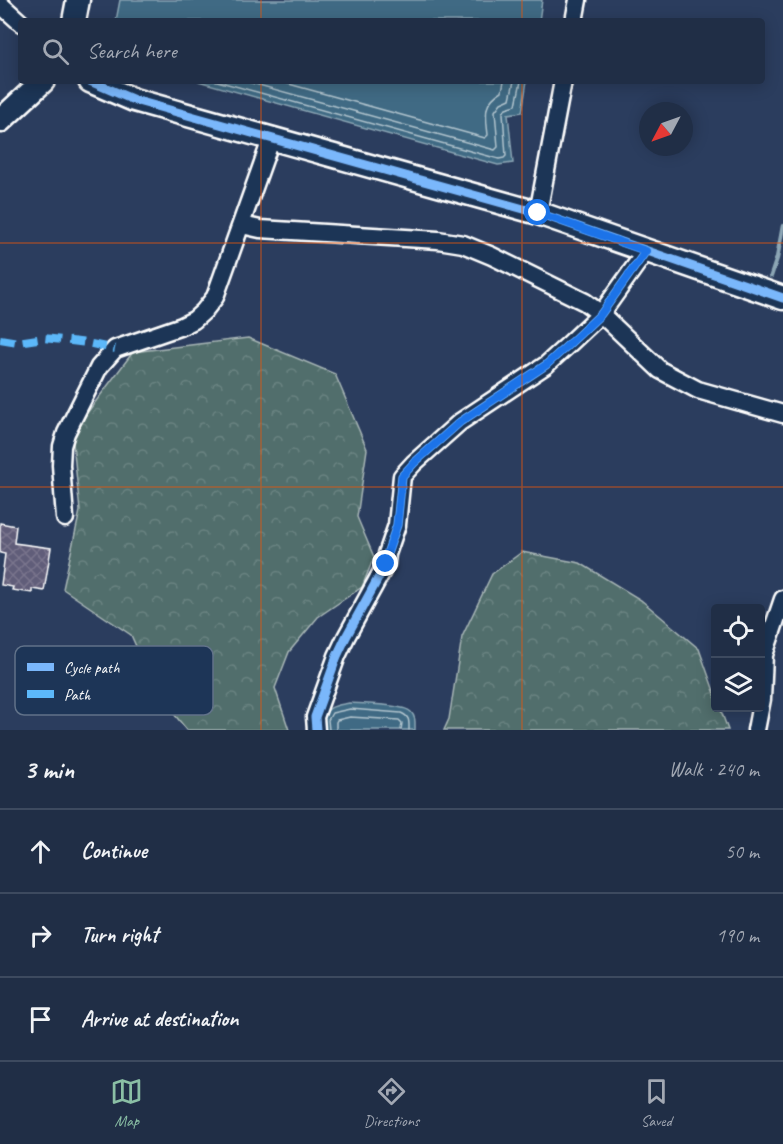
<!DOCTYPE html>
<html lang="en">
<head>
<meta charset="utf-8">
<style>
	:root { --surface:#202e46; --page:#28364d; --text:#f1f3f6; --muted:#a2a8b3; --line:#3d4a5f; --accent:#8abfa5 }
	body { margin:0; font-family:Caveat,sans-serif; background:var(--page); color:var(--text) }
	.controls { position:absolute; right:18px; bottom:18px; display:grid; overflow:hidden; border-radius:6px; box-shadow:0 3px 15px #0003 }
	.controls button { width:54px; height:54px; display:grid; place-items:center; padding:0; border:0; border-bottom:2px solid var(--line); background:var(--surface); color:var(--text); font:30px sans-serif }
	.compass { position:absolute; left:639px; top:102px; width:54px; height:54px; border-radius:50%; background:var(--surface); box-shadow:0 3px 15px #0003; rotate:229deg }
	.stop { position:absolute; width:18px; height:18px; margin:-14px; border:4px solid #1a73e8; border-radius:50%; background:#fff }
	.stop.end { background:#1a73e8; border-color:#fff; box-shadow:0 2px 6px #0008 }
	.list { margin:0; padding:0; list-style:none }
	h2 { display:flex; justify-content:space-between; align-items:center; height:78px; margin:0; padding:0 24px; font-size:26px }
	h2 small { font-size:20px; font-weight:400; color:var(--muted) }
	.list li { display:grid; grid-template-columns:39px 1fr auto; gap:18px; align-items:center; box-sizing:border-box; height:84px; padding:0 24px; border-top:2px solid var(--line) }
	.list b { display:block; font-size:22px; white-space:nowrap }
	.list em { font-size:20px; font-style:normal; color:var(--muted) }
	.icon { flex:none; width:33px; height:33px; fill:none; stroke:currentColor; stroke-width:2; stroke-linecap:round; stroke-linejoin:round }
	.map { position:relative; flex:none; width:783px; height:730px; overflow:hidden }
	.search { position:absolute; background:var(--surface); box-shadow:0 3px 15px #0003; left:18px; right:18px; top:18px; height:66px; display:flex; align-items:center; gap:15px; box-sizing:border-box; padding:0 21px; border-radius:6px; color:var(--muted); font-size:22px }
	.sheet { height:330px; background:var(--surface) }
	nav { display:flex; justify-content:space-around; align-items:center; box-sizing:border-box; height:84px; border-top:2px solid var(--line); background:var(--surface); font-size:16px; color:var(--muted) }
	nav a { display:grid; justify-items:center; gap:3px }
	nav .on { color:var(--accent) }
	.map>svg:first-child { display:block }
</style>
</head>
<body>
<div class="map">
<svg width="783" height="730" viewBox="0 0 783 730">
	<defs>
		<pattern id="forest-crowns" width="20" height="18" patternUnits="userSpaceOnUse" patternTransform="scale(1.5)"><rect width="20" height="18" fill="#516e6c"/><path d="M2 6a3 3 0 1 1 6 0M12 15a3 3 0 1 1 6 0" fill="none" stroke="#6b8482"/></pattern>
		<pattern id="building-cross-hatch" width="8" height="8" patternUnits="userSpaceOnUse" patternTransform="scale(1.5)"><rect width="8" height="8" fill="#615d79"/><path d="M0 0l8 8M0 8l8-8" fill="none" stroke="#79758d"/></pattern>
	</defs>
	<rect width="100%" height="100%" fill="#2b3d5e"/>
	<filter id="ink" filterUnits="userSpaceOnUse"><feTurbulence type="fractalNoise" baseFrequency=".0167" numOctaves="2"/><feDisplacementMap in="SourceGraphic" scale="12" xChannelSelector="R" yChannelSelector="G"/><feConvolveMatrix kernelMatrix="1 2 1 2 8 2 1 2 1" color-interpolation-filters="sRGB"/></filter>
	<g filter="url(#ink)">
		<g fill="url(#forest-crowns)" stroke="#a8b6b6" stroke-width="1.5">
			<polygon points="248,338 335,374 367,449 357,517 374,557 362,587 318,617 289,652 275,688 289,730 187,730 157,693 131,635 63,589 80,511 72,433 133,352"/>
			<polygon points="522,552 580,563 641,600 699,649 715,694 716,708 720,708 728,730 444,730 449,719 462,637 492,574"/>
		</g>
		<g fill="#3f6b84" stroke="#8ca6b5" stroke-width="1.5">
			<polygon points="120,0 542,0 539,21 116,21"/>
			<polygon points="198,81 527,81 522,112 508,114 513,163 498,165"/>
			<path d="M 349,703 C 362,704 404,704 411,712 C 416,717 415,723 415,730 L 323,730 L 321,718 C 331,705 334,706 349,703 Z"/>
		</g>
		<g fill="none" stroke-linecap="round" stroke-linejoin="round">
			<g stroke="#b2c4ce" stroke-width="1.5">
				<polyline points="217,81 499,159 504,158 506,156 503,113 506,108 516,105 521,81"/>
				<polyline points="244,81 495,150 498,147 495,111 501,103 510,99 514,81"/>
				<path d="M 278,81 L 485,138 L 488,135 C 486,115 482,103 502,91 L 504,81"/>
				<path d="M 329,730 L 328,720 L 332,713 L 350,709 L 401,713 C 410,717 409,721 409,730"/>
				<polyline points="336,730 336,722 337,720 350,717 399,720 402,723 401,730"/>
			</g>
			<polyline stroke="#8ca6b5" stroke-width="4.5" points="771,276 777,258 783,226"/>
		</g>
		<polygon fill="url(#building-cross-hatch)" stroke="#fff" stroke-width="1.5" points="0,523 16,526 14,543 51,548 44,591 32,589 32,593 12,590 13,587 1,585 5,554 0,553"/>
		<g fill="none" stroke-linecap="round" stroke-linejoin="round">
			<g stroke="#fff" stroke-width="21">
				<g id="street">
					<polyline points="0,4 21,23"/>
					<polyline points="574,21 578,0"/>
					<polyline points="538,213 563,81"/>
					<polyline points="242,225 260,229 438,240 463,244 492,256 585,302 601,314 660,370 698,390 783,414"/>
					<polyline points="65,518 61,465 62,446 66,433 99,367 115,349 182,326 194,320 204,311 215,297 272,137"/>
					<polyline points="316,730 315,717 337,656 346,637 386,564 387,554 397,525 402,476 414,463 460,422 546,365 568,345 601,314 646,251"/>
					<polyline points="756,730 762,699 764,655 783,599"/>
				</g>
			</g>
			<g stroke="#fff" stroke-width="27">
				<g id="secondary">
					<polyline points="74,21 78,0"/>
					<polyline points="90,81 134,100 538,213 783,298"/>
					<polyline points="0,121 43,81"/>
				</g>
			</g>
			<use href="#street" stroke="#1d3557" stroke-width="16"/>
			<use href="#secondary" stroke="#1d3557" stroke-width="22"/>
			<polyline stroke="#5cb8fa" stroke-width="8" stroke-dasharray="15 8" stroke-linecap="butt" points="0,339 18,342 44,338 71,341 87,343 115,349"/>
			<g stroke="#1d3557" stroke-width="13">
				<g id="cycleway">
					<polyline points="90,81 134,100 538,213 783,298"/>
					<polyline points="316,730 315,717 337,656 346,637 386,564 387,554 397,525 402,476 414,463 460,422 546,365 568,345 601,314 646,251"/>
				</g>
			</g>
			<use href="#cycleway" stroke="#7ab7fb" stroke-width="9"/>
		</g>
	</g>
	<g fill="none" stroke-linecap="round" stroke-linejoin="round" filter="url(#ink)">
		<polyline stroke="#1a73e8" stroke-width="8" points="386,564 387,554 397,525 402,476 414,463 460,422 546,365 568,345 601,314 646,251 538,213"/>
	</g>
	<path fill="none" stroke="#e8590c" stroke-width="1.5" stroke-opacity="0.55" d="M 261,0 L 261,21M 522,0 L 522,21M 261,81 L 261,730M 522,81 L 522,730M 0,243 L 783,243M 0,487 L 783,487"/>
	<rect x="15" y="646" width="198" height="69" rx="9" fill="#1d3557" stroke="#617289" stroke-width="1.5"/>
	<rect x="27" y="663" width="27" height="8" fill="#7ab7fb"/>
	<rect x="27" y="690" width="27" height="8" fill="#5cb8fa"/>
	<g font-size="16" fill="#fff">
		<text x="64" y="673">Cycle path</text>
		<text x="64" y="700">Path</text>
	</g>
</svg>
<div class="controls">
<button><svg class="icon" aria-label="locate" viewBox="0 0 24 24"><circle cx="12" cy="12" r="6"/><path d="M12 2v4M12 18v4M2 12h4M18 12h4"/></svg></button>
<button><svg class="icon" aria-label="layers" viewBox="0 0 24 24"><path d="M12 4l9 5-9 5-9-5zM3 14l9 5 9-5"/></svg></button>
</div>
<svg class="compass" viewBox="-18 -18 36 36"><path d="M0-13l5 13h-10z" fill="#e53935"/><path d="M0 13l5-13h-10z" fill="#a2a8b3"/></svg>
<div class="stop" style="left:538px;top:213px"></div>
<div class="stop end" style="left:386px;top:564px"></div>
<div class="search"><svg class="icon" aria-label="search" viewBox="0 0 24 24"><circle cx="10" cy="10" r="6"/><path d="M15 15l6 6"/></svg>Search here</div>
</div>
<section class="sheet">
<h2>3 min<small>Walk · 240 m</small></h2>
<ul class="list">
<li><svg class="icon" aria-label="ahead" viewBox="0 0 24 24"><path d="M12 20V5M6 11l6-6 6 6"/></svg><div><b>Continue</b></div><em>50 m</em></li>
<li><svg class="icon" aria-label="right" viewBox="0 0 24 24"><path d="M7 20v-9h11M14 6l5 5-5 5"/></svg><div><b>Turn right</b></div><em>190 m</em></li>
<li><svg class="icon" aria-label="arrive" viewBox="0 0 24 24"><path d="M6 21V4h12l-3 4 3 4H6"/></svg><div><b>Arrive at destination</b></div></li>
</ul>
</section>
<nav>
<a class="on"><svg class="icon" aria-label="map" viewBox="0 0 24 24"><path d="M3 6l6-2 6 2 6-2v14l-6 2-6-2-6 2zM9 4v14M15 6v14"/></svg>Map</a>
<a><svg class="icon" aria-label="directions" viewBox="0 0 24 24"><path d="M12 3l9 9-9 9-9-9zM9 14v-3h6M13 9l2 2-2 2"/></svg>Directions</a>
<a><svg class="icon" aria-label="saved" viewBox="0 0 24 24"><path d="M7 4h10v16l-5-4-5 4z"/></svg>Saved</a>
</nav>
</body>
</html>
